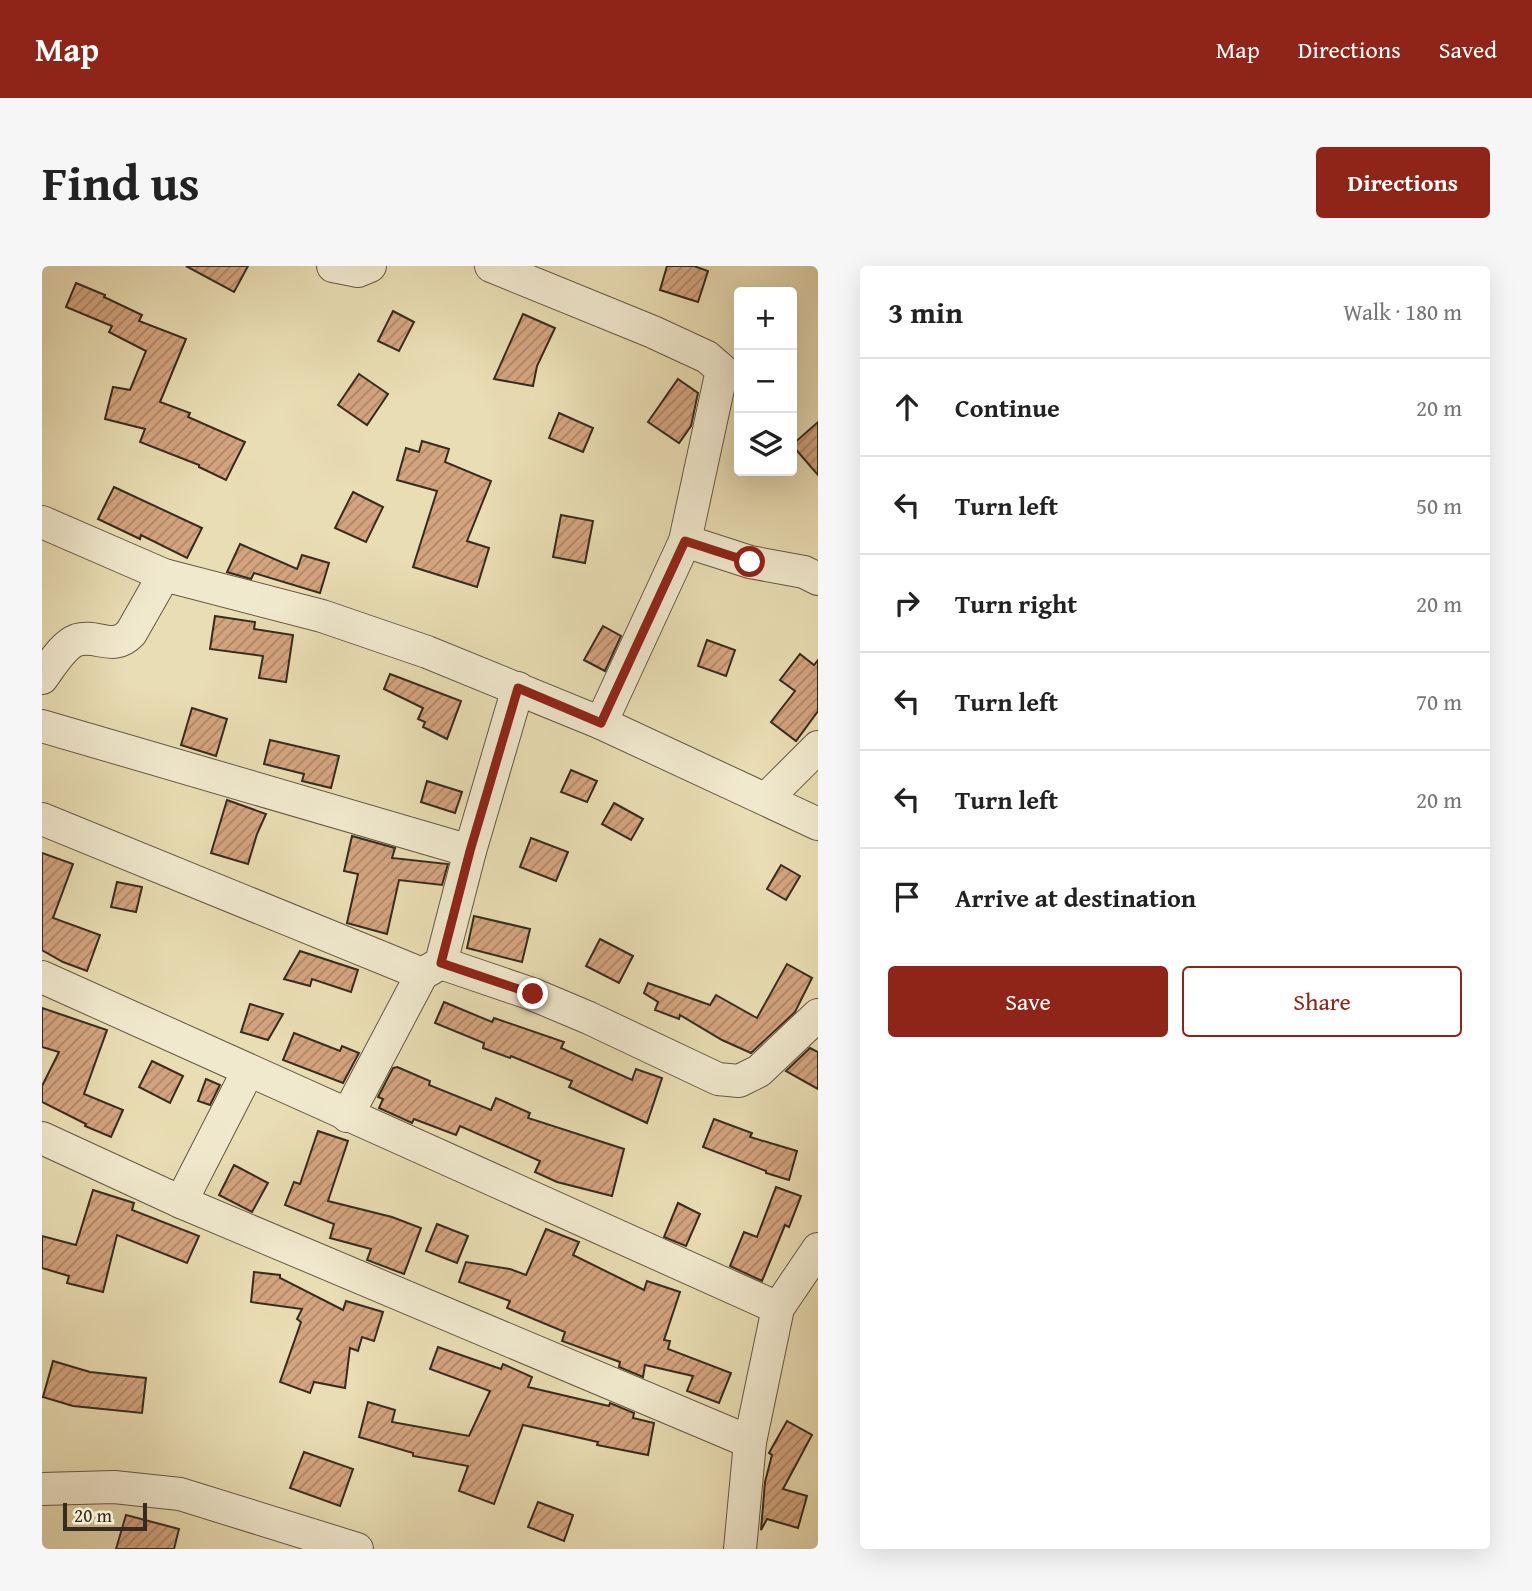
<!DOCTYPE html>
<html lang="en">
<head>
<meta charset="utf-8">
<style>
	:root { --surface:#fff; --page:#f6f6f6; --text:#222; --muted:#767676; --line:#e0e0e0; --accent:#8f2418 }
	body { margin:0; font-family:"Gentium Book Plus",serif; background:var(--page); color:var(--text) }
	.controls { position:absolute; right:21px; top:21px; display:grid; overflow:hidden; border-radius:7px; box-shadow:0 7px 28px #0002 }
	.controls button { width:63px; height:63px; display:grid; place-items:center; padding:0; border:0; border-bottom:2px solid var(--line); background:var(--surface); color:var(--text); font:35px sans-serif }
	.scale { position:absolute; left:21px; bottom:18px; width:84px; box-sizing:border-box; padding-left:7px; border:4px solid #372b1f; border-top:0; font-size:19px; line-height:24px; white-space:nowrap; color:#372b1f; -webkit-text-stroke:5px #f1e9ce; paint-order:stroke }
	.stop { position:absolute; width:21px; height:21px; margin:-16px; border:5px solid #8f2418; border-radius:50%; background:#fff }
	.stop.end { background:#8f2418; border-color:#fff; box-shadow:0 2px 7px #0008 }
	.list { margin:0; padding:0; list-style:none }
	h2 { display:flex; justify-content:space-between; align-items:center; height:91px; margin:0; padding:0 28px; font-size:30px }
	h2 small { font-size:23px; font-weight:400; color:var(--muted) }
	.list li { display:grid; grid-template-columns:46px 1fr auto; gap:21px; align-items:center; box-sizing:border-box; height:98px; padding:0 28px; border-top:2px solid var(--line) }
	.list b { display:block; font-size:26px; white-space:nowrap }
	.list em { font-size:23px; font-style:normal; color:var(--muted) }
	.actions { display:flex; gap:14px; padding:21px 28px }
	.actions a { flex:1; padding:16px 0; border:2px solid var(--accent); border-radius:7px; text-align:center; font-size:24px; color:var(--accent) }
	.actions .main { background:var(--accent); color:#fff }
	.icon { flex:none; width:38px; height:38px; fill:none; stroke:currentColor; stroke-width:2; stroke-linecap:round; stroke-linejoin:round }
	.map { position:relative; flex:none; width:776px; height:1283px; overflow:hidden; border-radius:7px }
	header { display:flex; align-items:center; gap:42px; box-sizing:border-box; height:98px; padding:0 35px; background:var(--accent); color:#fff }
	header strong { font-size:33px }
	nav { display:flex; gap:38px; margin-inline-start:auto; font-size:24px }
	.intro { display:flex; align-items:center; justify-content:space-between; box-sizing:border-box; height:168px; padding:0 42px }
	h1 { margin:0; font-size:49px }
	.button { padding:18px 32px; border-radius:7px; background:var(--accent); color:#fff; font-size:24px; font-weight:700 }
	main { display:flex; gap:42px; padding:0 42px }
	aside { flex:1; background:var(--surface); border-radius:7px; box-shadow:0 7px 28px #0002 }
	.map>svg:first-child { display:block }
</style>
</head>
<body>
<header>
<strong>Map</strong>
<nav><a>Map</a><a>Directions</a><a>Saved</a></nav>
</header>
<div class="intro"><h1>Find us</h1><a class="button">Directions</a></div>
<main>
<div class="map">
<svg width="776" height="1283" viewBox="0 0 776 1283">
	<defs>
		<pattern id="building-hatch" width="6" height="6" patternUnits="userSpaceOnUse" patternTransform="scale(1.75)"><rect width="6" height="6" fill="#d4a47f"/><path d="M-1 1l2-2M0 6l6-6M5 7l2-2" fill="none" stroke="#ad8667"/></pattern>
	</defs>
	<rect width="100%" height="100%" fill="#e9ddb3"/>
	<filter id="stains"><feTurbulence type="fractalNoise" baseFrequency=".00286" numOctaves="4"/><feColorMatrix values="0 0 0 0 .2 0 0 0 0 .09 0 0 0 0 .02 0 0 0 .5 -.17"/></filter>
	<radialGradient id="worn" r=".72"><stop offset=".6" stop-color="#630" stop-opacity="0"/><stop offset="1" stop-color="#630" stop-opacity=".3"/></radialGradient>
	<g fill="url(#building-hatch)" stroke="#372b1f" stroke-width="2">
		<polygon points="144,0 206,0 192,26"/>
		<polygon points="625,0 652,0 666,5 656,36 618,24"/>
		<polygon points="34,17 63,29 62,31 100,49 97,55 144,73 118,136 148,147 146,151 203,176 184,214 157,201 157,199 98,176 103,163 63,153 71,121 88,124 104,85 67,66 70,60 24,41"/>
		<polygon points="351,45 372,56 357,85 336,75"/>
		<polygon points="481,48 513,62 495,100 491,120 452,113"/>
		<polygon points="317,108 346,128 325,159 296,139"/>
		<polygon points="636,113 656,127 649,160 637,177 606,156"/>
		<polygon points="517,147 551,162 541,186 507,172"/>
		<polygon points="776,156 776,209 750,179"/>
		<polygon points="380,175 407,183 403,196 449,215 425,275 447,282 435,321 371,301 395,225 355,214 364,182 377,186"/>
		<polygon points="72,221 160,262 145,292 99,269 98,273 56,253"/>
		<polygon points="311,226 341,241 324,276 293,262"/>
		<polygon points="519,249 551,255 543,297 511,291"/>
		<polygon points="198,278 255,303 260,289 287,297 278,327 212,307 209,313 185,306"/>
		<polygon points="173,350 213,356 212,363 251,369 244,416 217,412 221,390 168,383"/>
		<polygon points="561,360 579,370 563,405 542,394"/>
		<polygon points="665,374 693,384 684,410 656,400"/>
		<polygon points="758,388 772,399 776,394 776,445 754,475 729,456 753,425 738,414"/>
		<polygon points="348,408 419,435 405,473 381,461 383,456 376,453 381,442 342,423"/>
		<polygon points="150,442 185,453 174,490 139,479"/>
		<polygon points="228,474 297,490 289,522 260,515 262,508 222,498"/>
		<polygon points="529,504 555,515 545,536 519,526"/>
		<polygon points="385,515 420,526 413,547 379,536"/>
		<polygon points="185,534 224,548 215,568 206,598 169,587"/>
		<polygon points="572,537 601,553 589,574 560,558"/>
		<polygon points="310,570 353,582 350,592 406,598 400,619 357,614 345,668 305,657 316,608 302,605"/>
		<polygon points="489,572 526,586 514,615 478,601"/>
		<polygon points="0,587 31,598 11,652 58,669 45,705 21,696 0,684"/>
		<polygon points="739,599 758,610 744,634 725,623"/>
		<polygon points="75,616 100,621 94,646 69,641"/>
		<polygon points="432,650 488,663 480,696 425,682"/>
		<polygon points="558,673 591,690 577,717 544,700"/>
		<polygon points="258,685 316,704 309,726 270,713 268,720 242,713"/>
		<polygon points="745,698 770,712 753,746 709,787 680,774 638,749 637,753 613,744 616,736 602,727 606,717 668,739 674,729 715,752"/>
		<polygon points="402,736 450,756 452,752 522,776 519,782 590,814 594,803 620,812 605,857 527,821 530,815 469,790 468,792 441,782 442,777 393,757"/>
		<polygon points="208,738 241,748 226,774 199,766"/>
		<polygon points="0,742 65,764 42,828 81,844 69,871 43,860 44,858 0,836 0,820 17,786 0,781"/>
		<polygon points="252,767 298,785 300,780 317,787 301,817 241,794"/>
		<polygon points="768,782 776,786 776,823 744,805"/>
		<polygon points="110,795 141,810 128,837 97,821"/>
		<polygon points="355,801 388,815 387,819 449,844 454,832 488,847 486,852 582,883 570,930 515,916 493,906 498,895 418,860 414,869 372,853 370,857 337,842 341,833 336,831 351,802"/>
		<polygon points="164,813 178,819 168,839 156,835"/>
		<polygon points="672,853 710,867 708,871 755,885 747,914 724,907 724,905 661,881"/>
		<polygon points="276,865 306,875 286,935 350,951 379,962 362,1008 325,994 329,983 288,972 292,958 243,939 252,916 258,918"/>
		<polygon points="192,899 226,917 210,946 177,929"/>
		<polygon points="734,921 759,930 747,961 743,959 720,1015 688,1000 702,966 715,971"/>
		<polygon points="51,924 92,937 90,944 157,970 145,997 75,969 61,1026 25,1017 27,1010 0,1002 0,970 34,979"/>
		<polygon points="636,937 658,948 644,980 622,971"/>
		<polygon points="395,958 426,970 415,997 384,985"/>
		<polygon points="504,963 537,976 531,989 602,1024 605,1015 638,1026 622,1074 628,1075 626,1083 689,1107 677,1137 645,1125 651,1110 603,1099 601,1111 577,1101 578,1096 520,1075 523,1066 465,1042 468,1035 417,1016 424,996 468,1003 484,1009"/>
		<polygon points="212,1006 238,1009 238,1012 301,1044 304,1035 341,1046 332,1075 320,1071 316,1085 308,1082 303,1122 272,1116 268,1127 238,1116 259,1056 255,1053 260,1043 209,1036"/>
		<polygon points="396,1081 459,1103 461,1098 490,1111 486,1121 567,1140 568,1137 592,1147 591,1152 612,1157 606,1189 555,1179 556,1176 481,1159 452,1238 417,1225 426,1200 371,1190 371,1187 317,1171 326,1136 353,1144 350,1156 427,1170 448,1125 388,1103"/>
		<polygon points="11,1095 48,1106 104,1112 100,1147 31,1140 1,1131"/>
		<polygon points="745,1155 770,1169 741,1223 765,1230 756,1262 725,1253 719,1264 723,1216 730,1189 727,1187"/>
		<polygon points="262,1186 311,1203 298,1240 248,1222"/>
		<polygon points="496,1236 531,1249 522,1275 486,1261"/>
		<polygon points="84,1249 137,1263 132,1283 74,1283"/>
	</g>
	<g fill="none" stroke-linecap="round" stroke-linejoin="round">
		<g stroke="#645844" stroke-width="34">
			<g id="minor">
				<polyline points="291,0 316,5 328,0"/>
				<polyline points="449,0 611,66 665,91 680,104 643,275 559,457"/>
				<polyline points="0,256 122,309 280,350 385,386 559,457 776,558"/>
				<polyline points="643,275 708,296 762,306 776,313"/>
				<path d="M 0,412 C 9,400 21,379 35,374 C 56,368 71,386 89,367 L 122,309"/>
				<polyline points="0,460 428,585"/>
				<polyline points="725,532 776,481"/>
				<polyline points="0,553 380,708"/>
				<polyline points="399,697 490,728 547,752 676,813 697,815 717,805 776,749"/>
				<polyline points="0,711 736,1042"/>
				<polyline points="305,850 380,708 399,697 428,585 476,422"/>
				<polyline points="0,872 139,936 708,1176"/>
				<polyline points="139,936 206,805"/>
				<polyline points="0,1223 72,1221 138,1228 315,1283"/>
				<polyline points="698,1283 708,1176 736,1042 776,983"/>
			</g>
		</g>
		<use href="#minor" stroke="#f1e9ce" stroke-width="32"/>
	</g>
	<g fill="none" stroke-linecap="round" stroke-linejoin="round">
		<polyline stroke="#8f2418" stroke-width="9" points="491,728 399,697 428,585 476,422 559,457 643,275 708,296"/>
	</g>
	<rect width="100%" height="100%" filter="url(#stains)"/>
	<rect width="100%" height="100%" fill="url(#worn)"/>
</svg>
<div class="controls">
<button>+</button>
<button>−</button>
<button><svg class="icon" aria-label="layers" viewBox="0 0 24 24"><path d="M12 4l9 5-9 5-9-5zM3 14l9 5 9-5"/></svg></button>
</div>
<div class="scale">20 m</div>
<div class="stop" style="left:708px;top:296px"></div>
<div class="stop end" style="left:491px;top:728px"></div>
</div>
<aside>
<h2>3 min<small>Walk · 180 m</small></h2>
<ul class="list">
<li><svg class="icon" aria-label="ahead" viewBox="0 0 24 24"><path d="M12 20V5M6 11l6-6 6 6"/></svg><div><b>Continue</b></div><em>20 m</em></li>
<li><svg class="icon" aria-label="left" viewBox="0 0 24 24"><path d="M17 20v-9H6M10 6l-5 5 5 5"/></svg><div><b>Turn left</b></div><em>50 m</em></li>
<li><svg class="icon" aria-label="right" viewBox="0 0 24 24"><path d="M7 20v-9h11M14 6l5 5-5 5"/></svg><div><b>Turn right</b></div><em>20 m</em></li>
<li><svg class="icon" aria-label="left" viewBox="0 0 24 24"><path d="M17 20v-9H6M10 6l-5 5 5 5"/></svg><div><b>Turn left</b></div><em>70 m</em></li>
<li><svg class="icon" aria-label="left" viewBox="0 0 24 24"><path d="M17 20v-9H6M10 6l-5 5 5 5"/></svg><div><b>Turn left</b></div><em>20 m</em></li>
<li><svg class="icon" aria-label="arrive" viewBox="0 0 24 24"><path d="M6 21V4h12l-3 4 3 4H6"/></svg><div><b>Arrive at destination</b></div></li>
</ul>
<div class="actions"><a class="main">Save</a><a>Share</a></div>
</aside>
</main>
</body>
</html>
